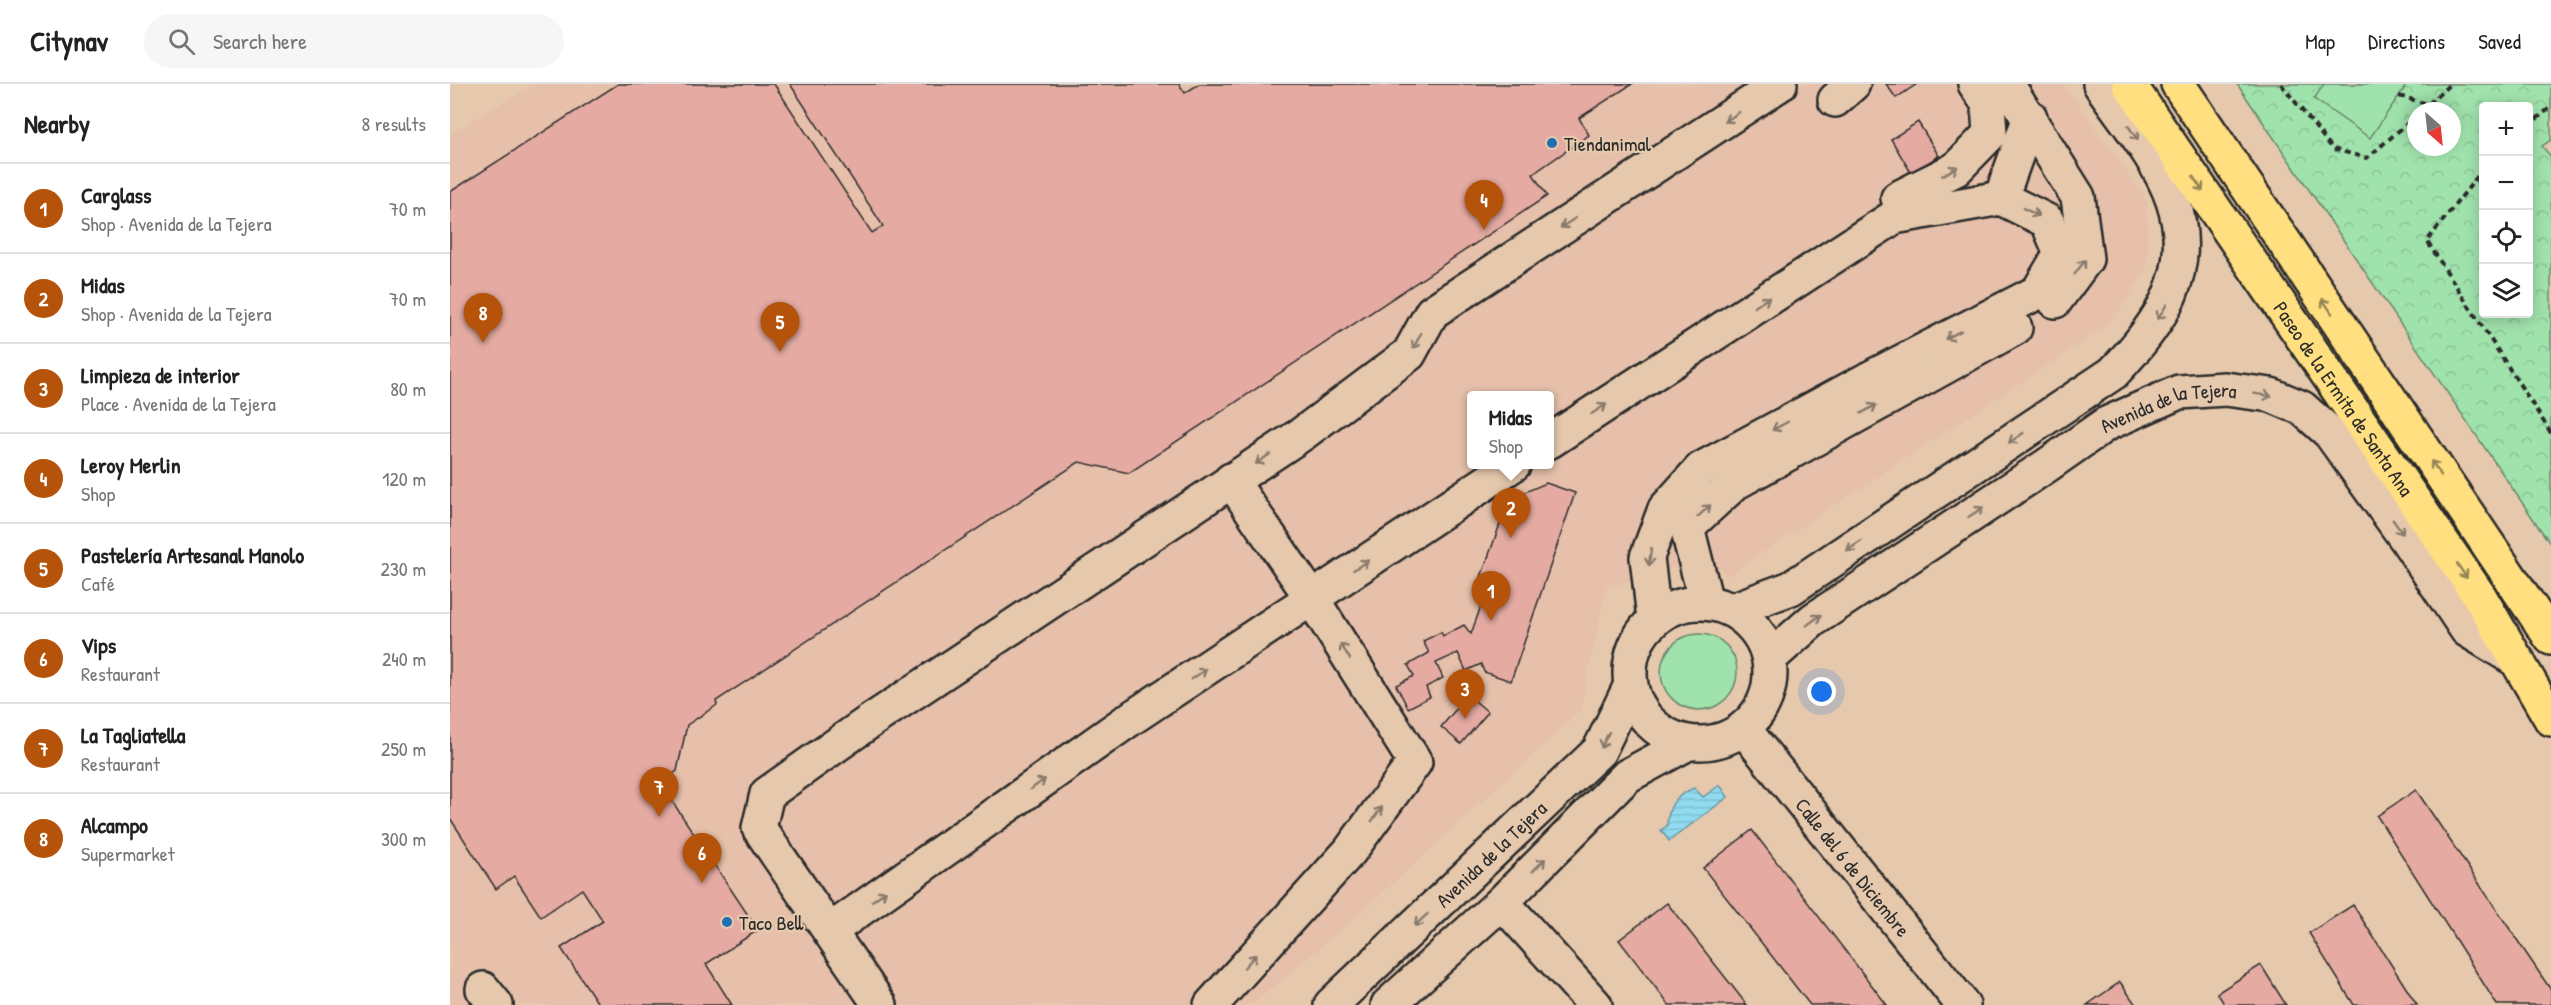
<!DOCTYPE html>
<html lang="en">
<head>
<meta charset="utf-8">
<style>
	:root { --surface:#fff; --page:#f6f6f6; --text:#222; --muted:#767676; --line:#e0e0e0; --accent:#b45309 }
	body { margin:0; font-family:"Patrick Hand",sans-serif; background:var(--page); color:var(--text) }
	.controls { position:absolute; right:18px; top:18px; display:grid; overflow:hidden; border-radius:6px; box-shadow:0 3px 15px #0003 }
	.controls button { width:54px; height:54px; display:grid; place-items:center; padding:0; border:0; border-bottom:2px solid var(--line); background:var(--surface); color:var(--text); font:30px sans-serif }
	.compass { position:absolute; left:1957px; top:18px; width:54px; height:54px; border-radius:50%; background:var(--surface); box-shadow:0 3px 15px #0003; rotate:153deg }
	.you { position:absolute; left:1372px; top:608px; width:21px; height:21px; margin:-15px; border:4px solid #fff; border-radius:50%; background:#1a73e8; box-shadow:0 0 0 9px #1a73e833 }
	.badge { display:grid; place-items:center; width:39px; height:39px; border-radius:50%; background:var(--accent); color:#fff; font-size:20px; font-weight:700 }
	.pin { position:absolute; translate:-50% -50px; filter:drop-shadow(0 2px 3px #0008) }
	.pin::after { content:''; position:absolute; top:32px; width:21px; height:18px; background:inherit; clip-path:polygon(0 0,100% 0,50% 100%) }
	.popup { position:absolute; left:1017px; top:307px; width:87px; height:78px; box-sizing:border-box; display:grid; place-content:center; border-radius:6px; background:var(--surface); filter:drop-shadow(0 2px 4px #0005); font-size:20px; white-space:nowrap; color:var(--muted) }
	.popup b { font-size:22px; color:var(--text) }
	.popup::after { content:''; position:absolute; left:50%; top:100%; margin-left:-12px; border:12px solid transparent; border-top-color:var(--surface) }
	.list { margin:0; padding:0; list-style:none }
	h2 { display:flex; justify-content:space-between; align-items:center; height:78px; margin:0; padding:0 24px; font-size:26px }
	h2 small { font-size:20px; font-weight:400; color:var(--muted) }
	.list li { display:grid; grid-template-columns:39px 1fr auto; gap:18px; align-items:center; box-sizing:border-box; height:90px; padding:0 24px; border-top:2px solid var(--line) }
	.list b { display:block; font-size:22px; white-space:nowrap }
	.list p { margin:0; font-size:20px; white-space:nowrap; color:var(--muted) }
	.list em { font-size:20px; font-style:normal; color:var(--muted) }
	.icon { flex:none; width:33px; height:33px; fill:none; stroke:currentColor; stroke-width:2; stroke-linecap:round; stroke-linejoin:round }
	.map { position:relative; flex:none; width:2101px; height:921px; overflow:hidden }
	header { display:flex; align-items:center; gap:36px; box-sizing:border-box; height:84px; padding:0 30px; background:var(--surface); border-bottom:2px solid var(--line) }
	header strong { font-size:28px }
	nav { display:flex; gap:33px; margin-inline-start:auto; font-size:21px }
	.search { width:420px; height:54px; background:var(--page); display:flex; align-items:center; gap:15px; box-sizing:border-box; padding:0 21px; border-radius:33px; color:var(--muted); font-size:22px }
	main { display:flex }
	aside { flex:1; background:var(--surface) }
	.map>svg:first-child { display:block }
</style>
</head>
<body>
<header>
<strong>Citynav</strong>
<div class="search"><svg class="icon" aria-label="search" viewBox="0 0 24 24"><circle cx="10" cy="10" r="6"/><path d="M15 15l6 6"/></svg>Search here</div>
<nav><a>Map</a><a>Directions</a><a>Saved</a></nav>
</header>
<main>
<aside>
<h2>Nearby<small>8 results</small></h2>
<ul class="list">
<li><span class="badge">1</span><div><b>Carglass</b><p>Shop · Avenida de la Tejera</p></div><em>70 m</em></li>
<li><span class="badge">2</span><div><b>Midas</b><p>Shop · Avenida de la Tejera</p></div><em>70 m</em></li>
<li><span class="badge">3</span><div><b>Limpieza de interior</b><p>Place · Avenida de la Tejera</p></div><em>80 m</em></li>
<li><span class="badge">4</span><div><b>Leroy Merlin</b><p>Shop</p></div><em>120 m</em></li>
<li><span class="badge">5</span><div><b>Pastelería Artesanal Manolo</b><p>Café</p></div><em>230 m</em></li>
<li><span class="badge">6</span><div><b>Vips</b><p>Restaurant</p></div><em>240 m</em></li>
<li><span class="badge">7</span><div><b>La Tagliatella</b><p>Restaurant</p></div><em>250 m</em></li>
<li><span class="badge">8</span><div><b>Alcampo</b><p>Supermarket</p></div><em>300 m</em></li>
</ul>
</aside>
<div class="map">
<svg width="2101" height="921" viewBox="0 0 2101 921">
	<defs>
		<pattern id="forest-crowns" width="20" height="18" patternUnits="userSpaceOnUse" patternTransform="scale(1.5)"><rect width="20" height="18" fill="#a0e2ac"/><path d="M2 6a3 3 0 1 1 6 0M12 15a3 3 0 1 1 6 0" fill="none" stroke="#8ac294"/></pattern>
		<pattern id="water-rules" width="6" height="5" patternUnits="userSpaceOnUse" patternTransform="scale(1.5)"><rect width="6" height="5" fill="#90dbf0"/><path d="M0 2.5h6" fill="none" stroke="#7cbcce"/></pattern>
	</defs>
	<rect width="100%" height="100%" fill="#e6c9ad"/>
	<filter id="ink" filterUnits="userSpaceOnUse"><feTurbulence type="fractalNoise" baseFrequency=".0167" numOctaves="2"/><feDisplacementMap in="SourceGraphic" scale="12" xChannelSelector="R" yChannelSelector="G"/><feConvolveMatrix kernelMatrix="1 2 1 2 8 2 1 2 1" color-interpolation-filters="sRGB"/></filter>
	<g filter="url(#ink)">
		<path fill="#e6c0aa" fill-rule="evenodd" d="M 84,0 L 1614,0 L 1697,116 L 1698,180 L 1679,215 L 1655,243 L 1277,492 L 1258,474 L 1156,504 L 1130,627 L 914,826 L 802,921 L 0,921 L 0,50 ZM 1022,312 L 1100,312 L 1100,380 L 1022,380 Z"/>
		<path fill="url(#forest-crowns)" stroke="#66866c" stroke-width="1.5" fill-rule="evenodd" d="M 1787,0 L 2101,0 L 2101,56 L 2092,62 L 2101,73 L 2101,461 ZM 2034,22 L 2078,22 L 2078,230 L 2034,230 ZM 1966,27 L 2002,27 L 2002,63 L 1966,63 Z"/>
		<g fill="#a0e2ac" stroke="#66866c" stroke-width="1.5">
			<polygon points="1874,0 1957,0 1920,54 1864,15"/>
			<circle cx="1249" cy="588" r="38"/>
		</g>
		<path fill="url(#water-rules)" stroke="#6895a1" stroke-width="1.5" d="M 1270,701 L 1278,713 L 1219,757 L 1211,746 L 1217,742 C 1218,721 1225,712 1244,704 L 1253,713 Z"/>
		<g fill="#e5aba3" stroke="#2b2b2b" stroke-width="1.5">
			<polygon points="168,0 324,0 422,149 433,142 340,0 729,0 735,9 749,0 1182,0 1129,34 1139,51 1083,90 1097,112 679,389 629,378 266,617 267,621 237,641 227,687 210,699 308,846 256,880 282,921 149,921 111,864 153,837 132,805 91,833 64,792 46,805 0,734 0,108"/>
			<polygon points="1436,0 1467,0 1446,14"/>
			<polygon points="1468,38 1489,72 1461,89 1441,55"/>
			<polygon points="1096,399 1125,409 1061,597 1034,588 1031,580 1016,587 1008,569 986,579 993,594 976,603 980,613 958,624 946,601 964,592 958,581 979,569 973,557 991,548 993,552 1014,541 1021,550 1040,497 1031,493 1059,415"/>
			<polygon points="1018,611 1038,628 1011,660 991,643"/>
			<polygon points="1966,706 2101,906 2101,921 2047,921 1927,732"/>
			<polygon points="1302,746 1437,921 1360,921 1253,784"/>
			<polygon points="1217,819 1297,921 1219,921 1169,856"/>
			<polygon points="1903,821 1967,921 1904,921 1859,849"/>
			<polygon points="1811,881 1836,921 1775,921 1767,909"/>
			<polygon points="1670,898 1686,921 1637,921"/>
		</g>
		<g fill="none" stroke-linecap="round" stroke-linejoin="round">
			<g stroke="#2b2b2b" stroke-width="38">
				<g id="minor">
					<polyline points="1557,0 1628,113 1636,175 1605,217"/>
					<polyline points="1385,16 1403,0"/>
					<polyline points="1448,114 1506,85 1540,50 1538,19 1525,0"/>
					<polyline points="1551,114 1580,33"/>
					<polyline points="1100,357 1444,133 1551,114 1597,137 1611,169 1588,208 1426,291 1251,385 1215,425 1197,473 1204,535"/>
					<polyline points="1256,518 1237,443 1285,399 1565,244"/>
					<circle cx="1250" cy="589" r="70"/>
					<path d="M 1282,526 L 1341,504 L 1663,289 C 1710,240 1747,188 1723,117 C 1710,77 1674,35 1650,0"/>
					<path id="s1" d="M 1320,574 L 1363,536 L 1596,382 L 1656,340 L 1729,308 L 1775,305 L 1821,311 L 1852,324 L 1880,349 L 1957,456 L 2017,546 L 2068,577"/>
					<path id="s2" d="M 1294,645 L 1513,921"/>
					<polyline points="1052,818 1145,921"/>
					<polyline points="381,846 680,635 1064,380"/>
					<polyline points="33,905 46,921"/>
					<polyline points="430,921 309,744 317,710 419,638 852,350 959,270 982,228 1330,0"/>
					<polyline points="761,921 900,767 965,678 861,513 781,396"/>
					<path id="s3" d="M 881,921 L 1149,667 L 1180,603"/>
					<polyline points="938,921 1052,818 1177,692 1238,659"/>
				</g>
			</g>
			<g stroke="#2b2b2b" stroke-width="38">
				<g id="major">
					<path id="s4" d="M 1679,0 L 2030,513 L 2101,635"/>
					<polyline points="1728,0 2101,554"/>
				</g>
			</g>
			<g stroke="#2b2b2b" stroke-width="4" stroke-dasharray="6 4.5" stroke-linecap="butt">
				<polyline points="1831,0 1883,65 1917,74 1966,32"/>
				<polyline points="1949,12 1978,20"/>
				<polyline points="1971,27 2000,0"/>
				<polyline points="2078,42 2101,23"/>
				<polyline points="2034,84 1977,157 2101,349"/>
			</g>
			<use href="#minor" stroke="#e6c9ad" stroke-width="33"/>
			<use href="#major" stroke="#ffdf80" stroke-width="33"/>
		</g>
		<defs><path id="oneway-shaft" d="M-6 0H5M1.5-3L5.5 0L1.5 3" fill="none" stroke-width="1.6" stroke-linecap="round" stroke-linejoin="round" transform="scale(1.5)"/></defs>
		<g stroke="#887a6c">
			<use href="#oneway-shaft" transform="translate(1282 33) rotate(147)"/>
			<use href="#oneway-shaft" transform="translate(1683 49) rotate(56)"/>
			<use href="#oneway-shaft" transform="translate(1500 87) rotate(-31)"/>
			<use href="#oneway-shaft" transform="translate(1581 128) rotate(26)"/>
			<use href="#oneway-shaft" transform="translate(1118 139) rotate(147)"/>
			<use href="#oneway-shaft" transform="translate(1630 183) rotate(-53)"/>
			<use href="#oneway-shaft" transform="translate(1312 218) rotate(-33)"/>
			<use href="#oneway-shaft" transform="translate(1712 228) rotate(123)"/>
			<use href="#oneway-shaft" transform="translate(1503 251) rotate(153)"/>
			<use href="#oneway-shaft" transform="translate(967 257) rotate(118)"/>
			<use href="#oneway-shaft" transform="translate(1813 311) rotate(9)"/>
			<use href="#oneway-shaft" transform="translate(1149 325) rotate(-33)"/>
			<use href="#oneway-shaft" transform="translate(1419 325) rotate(-29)"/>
			<use href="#oneway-shaft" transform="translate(1330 342) rotate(152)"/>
			<use href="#oneway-shaft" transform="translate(1566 354) rotate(146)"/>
			<use href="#oneway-shaft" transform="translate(813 375) rotate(147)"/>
			<use href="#oneway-shaft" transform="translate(1254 427) rotate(-42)"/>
			<use href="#oneway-shaft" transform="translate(1526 428) rotate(-33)"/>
			<use href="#oneway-shaft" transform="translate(1948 443) rotate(54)"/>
			<use href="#oneway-shaft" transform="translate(1404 462) rotate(146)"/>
			<use href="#oneway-shaft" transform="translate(1200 473) rotate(97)"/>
			<use href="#oneway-shaft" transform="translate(911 481) rotate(-33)"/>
			<use href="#oneway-shaft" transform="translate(1364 536) rotate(-37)"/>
			<use href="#oneway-shaft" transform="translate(895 567) rotate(-122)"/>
			<use href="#oneway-shaft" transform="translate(749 590) rotate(-35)"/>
			<use href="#oneway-shaft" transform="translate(1155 656) rotate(116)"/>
			<use href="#oneway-shaft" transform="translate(588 700) rotate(-35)"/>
			<use href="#oneway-shaft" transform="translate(927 730) rotate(-54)"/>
			<use href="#oneway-shaft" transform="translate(1089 781) rotate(-45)"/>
			<use href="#oneway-shaft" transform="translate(429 812) rotate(-35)"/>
			<use href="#oneway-shaft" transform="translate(971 836) rotate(137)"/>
			<use href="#oneway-shaft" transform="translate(800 877) rotate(-48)"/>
		</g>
		<g stroke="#958556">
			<use href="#oneway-shaft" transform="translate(1748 100) rotate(56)"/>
			<use href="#oneway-shaft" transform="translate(1877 222) rotate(-124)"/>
			<use href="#oneway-shaft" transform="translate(1986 384) rotate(-124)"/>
			<use href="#oneway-shaft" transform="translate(2012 487) rotate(56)"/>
		</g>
	</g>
	<g fill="#1f6fb2" stroke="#e6c9ad" stroke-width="2">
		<circle cx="1102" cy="59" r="6"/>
		<circle cx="277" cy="838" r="6"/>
	</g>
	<g text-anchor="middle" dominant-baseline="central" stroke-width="4.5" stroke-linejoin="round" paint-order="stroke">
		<g font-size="20" fill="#2b2b2b" stroke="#e6c9ad" text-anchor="start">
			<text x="1114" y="59">Tiendanimal</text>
			<text x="289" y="838">Taco Bell</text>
		</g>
		<g font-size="20" fill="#2b2b2b" stroke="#e6c9ad">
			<text stroke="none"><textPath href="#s4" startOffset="381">Paseo de la Ermita de Santa Ana</textPath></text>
			<text stroke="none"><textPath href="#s1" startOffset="476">Avenida de la Tejera</textPath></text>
			<text stroke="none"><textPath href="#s3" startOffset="220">Avenida de la Tejera</textPath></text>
			<text stroke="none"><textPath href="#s2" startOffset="176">Calle del 6 de Diciembre</textPath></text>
		</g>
	</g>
</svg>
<div class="controls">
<button>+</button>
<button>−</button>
<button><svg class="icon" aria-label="locate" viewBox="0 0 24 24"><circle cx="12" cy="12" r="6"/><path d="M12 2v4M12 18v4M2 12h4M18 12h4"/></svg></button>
<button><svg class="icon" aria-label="layers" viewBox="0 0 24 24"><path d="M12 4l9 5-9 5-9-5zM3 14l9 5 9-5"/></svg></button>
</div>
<svg class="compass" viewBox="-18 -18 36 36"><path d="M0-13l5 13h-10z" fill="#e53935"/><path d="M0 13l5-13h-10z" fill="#767676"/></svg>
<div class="you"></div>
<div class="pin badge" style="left:1041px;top:537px">1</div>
<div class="pin badge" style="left:1061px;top:454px">2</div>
<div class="popup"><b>Midas</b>Shop</div>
<div class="pin badge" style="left:1015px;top:635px">3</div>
<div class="pin badge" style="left:1034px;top:146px">4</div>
<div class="pin badge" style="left:330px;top:268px">5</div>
<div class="pin badge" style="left:252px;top:799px">6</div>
<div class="pin badge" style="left:209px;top:733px">7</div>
<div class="pin badge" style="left:33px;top:259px">8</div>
</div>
</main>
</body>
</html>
